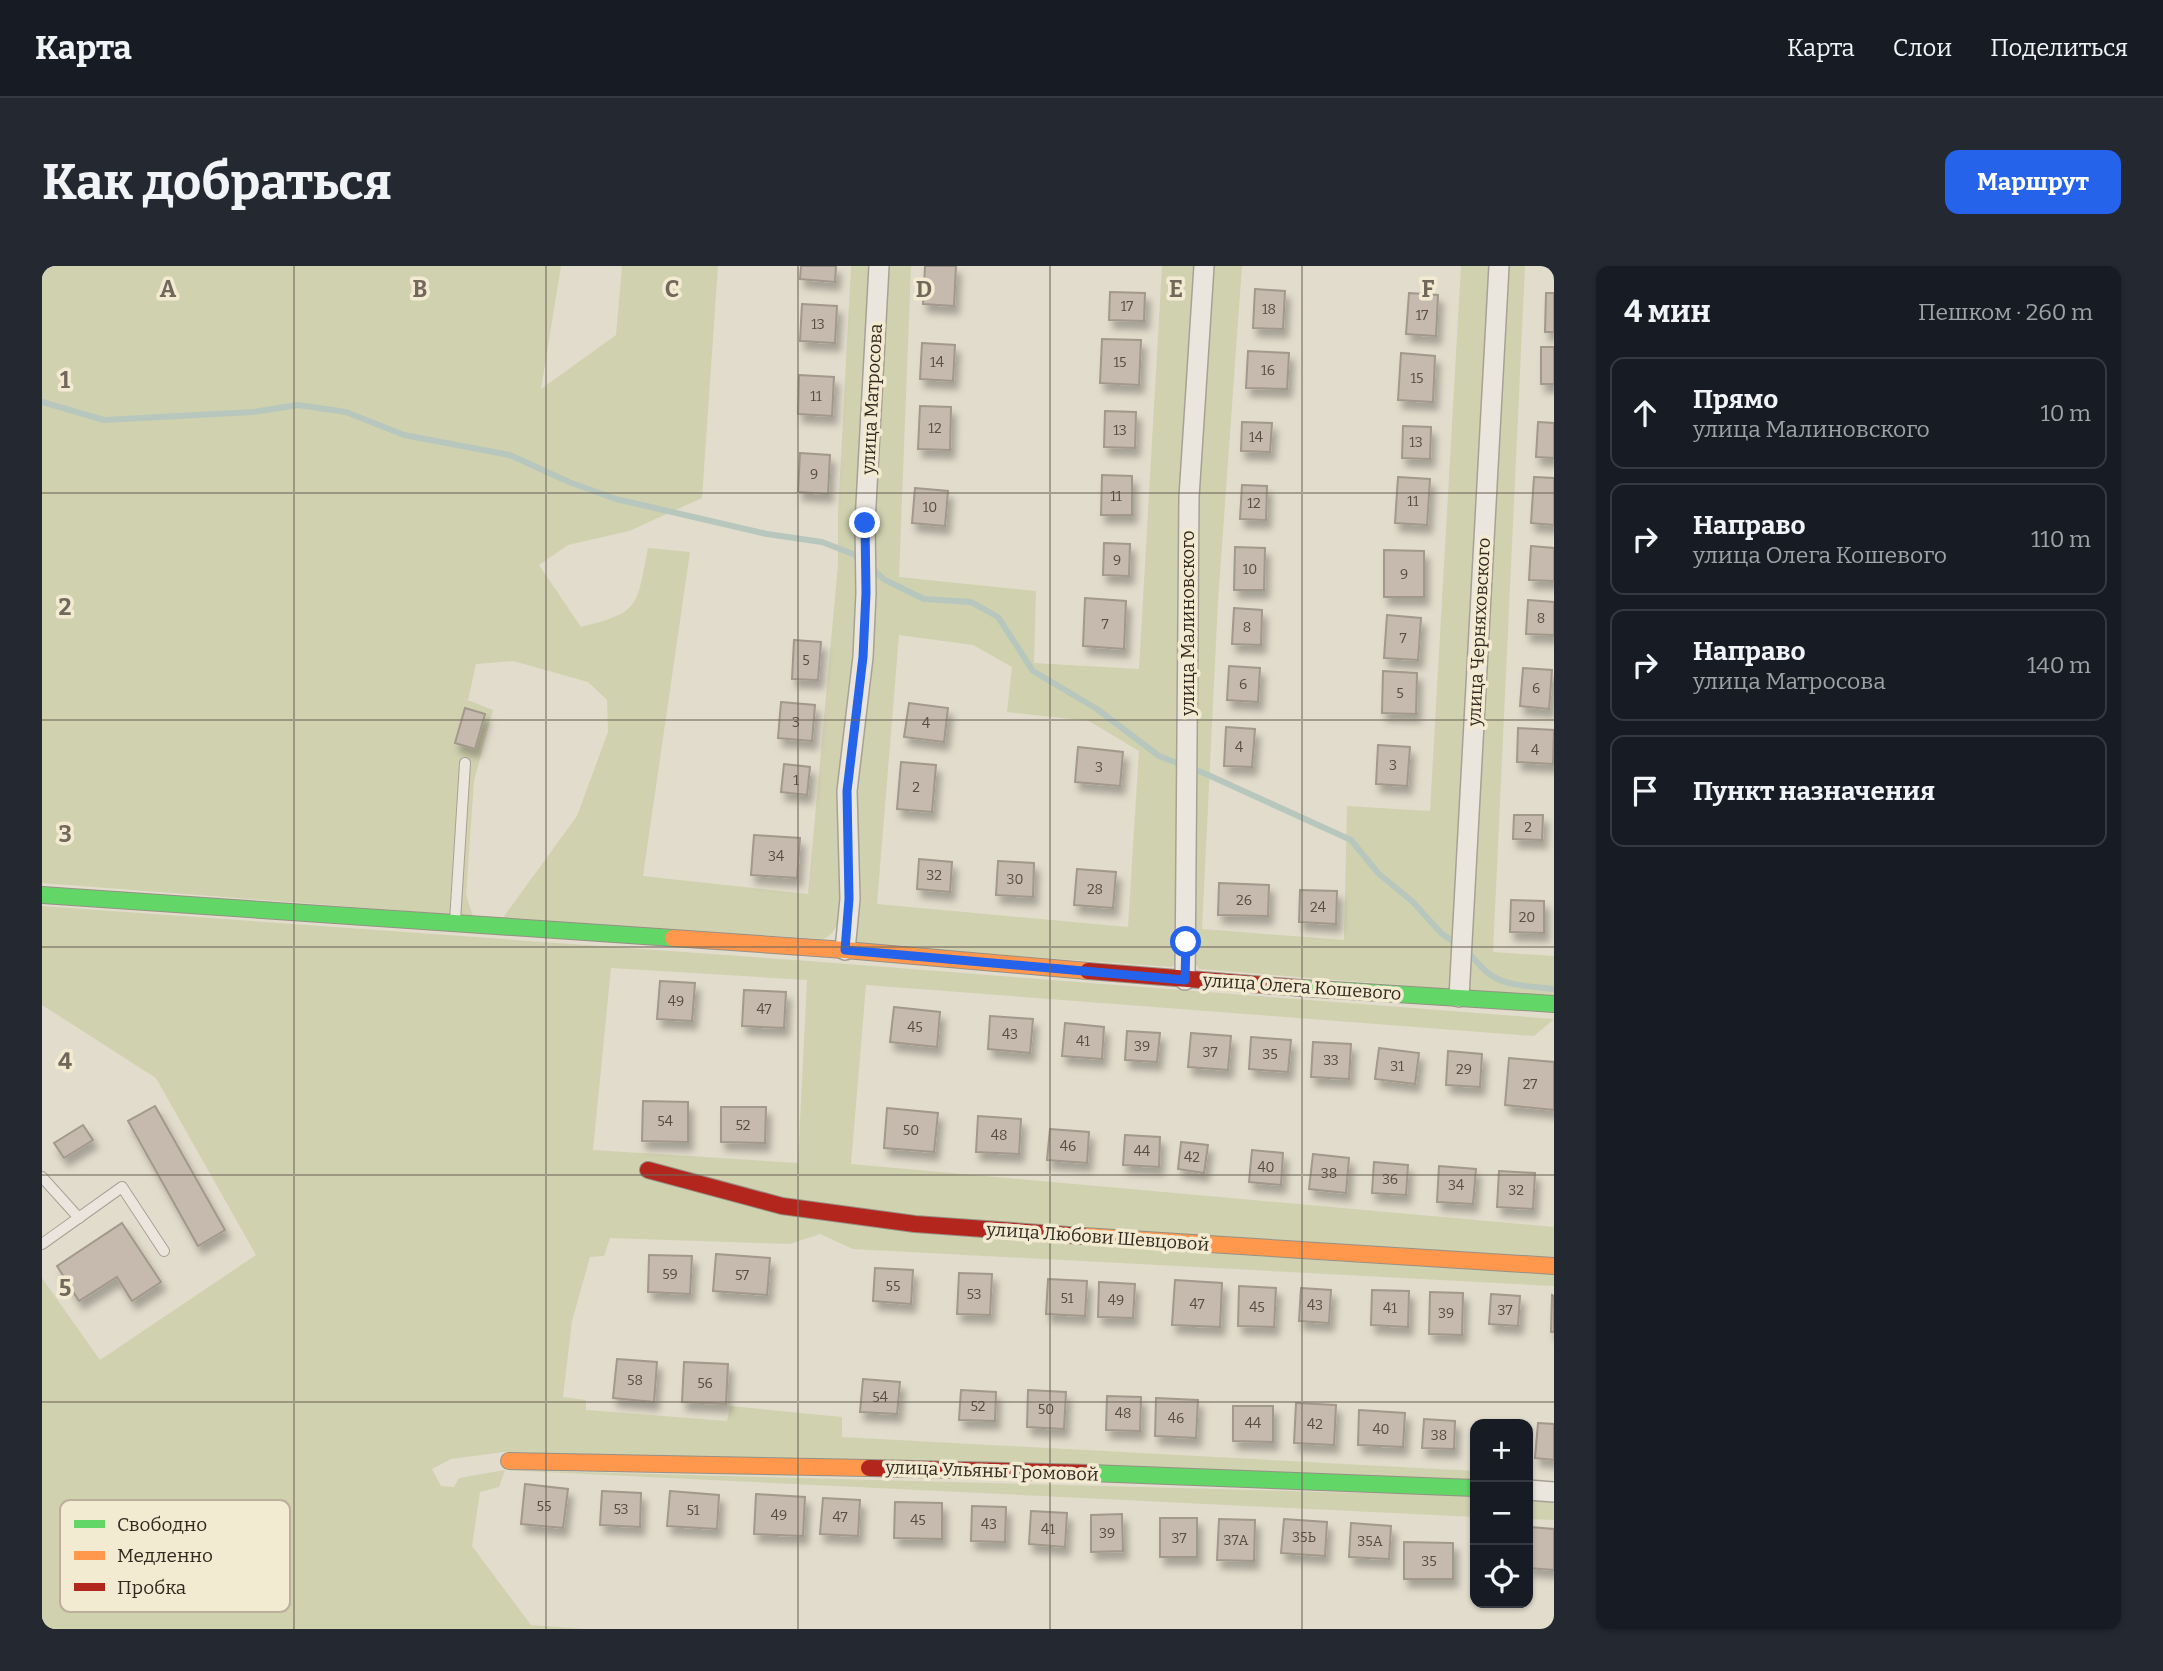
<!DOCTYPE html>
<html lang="ru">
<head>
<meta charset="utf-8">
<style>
	:root { --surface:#171b24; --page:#242831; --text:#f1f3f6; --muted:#9ea1a6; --line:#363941; --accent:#2563eb }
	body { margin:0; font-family:Bitter,serif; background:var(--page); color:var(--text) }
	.controls { position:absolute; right:21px; bottom:21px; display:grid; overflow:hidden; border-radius:14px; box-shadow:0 2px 5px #0004 }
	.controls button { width:63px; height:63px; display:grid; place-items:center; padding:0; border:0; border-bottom:2px solid var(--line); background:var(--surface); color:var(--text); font:35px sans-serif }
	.stop { position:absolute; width:21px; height:21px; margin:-16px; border:5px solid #2563eb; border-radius:50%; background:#fff }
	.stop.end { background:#2563eb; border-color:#fff; box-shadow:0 2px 7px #0008 }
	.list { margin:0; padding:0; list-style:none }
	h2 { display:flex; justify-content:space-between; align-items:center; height:91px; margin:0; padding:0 28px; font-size:30px }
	h2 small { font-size:23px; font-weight:400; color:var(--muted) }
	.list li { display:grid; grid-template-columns:46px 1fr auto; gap:21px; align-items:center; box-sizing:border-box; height:112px; margin:0 14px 14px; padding:0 14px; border:2px solid var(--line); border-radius:14px }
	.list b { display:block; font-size:26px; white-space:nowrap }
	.list p { margin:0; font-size:23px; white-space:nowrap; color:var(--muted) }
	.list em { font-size:23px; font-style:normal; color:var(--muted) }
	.icon { flex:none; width:38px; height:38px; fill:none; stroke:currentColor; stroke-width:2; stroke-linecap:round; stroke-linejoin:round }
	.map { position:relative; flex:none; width:1512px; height:1363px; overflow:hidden; border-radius:14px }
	header { display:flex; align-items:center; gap:42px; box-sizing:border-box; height:98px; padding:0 35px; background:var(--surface); border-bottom:2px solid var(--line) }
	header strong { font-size:33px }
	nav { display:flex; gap:38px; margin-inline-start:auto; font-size:24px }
	.intro { display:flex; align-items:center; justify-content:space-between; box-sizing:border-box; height:168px; padding:0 42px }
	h1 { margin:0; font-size:49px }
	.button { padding:18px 32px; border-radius:14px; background:var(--accent); color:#fff; font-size:24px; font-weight:700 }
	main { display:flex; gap:42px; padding:0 42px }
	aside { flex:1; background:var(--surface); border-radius:14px; box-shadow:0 2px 5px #0004 }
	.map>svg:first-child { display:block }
</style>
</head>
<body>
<header>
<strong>Карта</strong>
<nav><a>Карта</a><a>Слои</a><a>Поделиться</a></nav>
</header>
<div class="intro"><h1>Как добраться</h1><a class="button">Маршрут</a></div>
<main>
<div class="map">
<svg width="1512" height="1363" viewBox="0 0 1512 1363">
	<defs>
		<filter id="shadow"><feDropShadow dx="4.5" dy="8" stdDeviation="3.5" flood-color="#0004"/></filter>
	</defs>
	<rect width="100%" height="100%" fill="#e2dccc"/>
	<g fill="#d0d1af" fill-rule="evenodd">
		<path d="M 0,0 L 519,0 L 499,123 L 574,69 L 580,0 L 676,0 L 660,232 L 587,265 L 526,279 L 497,299 L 539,361 C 600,346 594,340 606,282 L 648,286 L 601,610 L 766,628 L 796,298 L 796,247 L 809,0 L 830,0 L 819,301 L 801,637 C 798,653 796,665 782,673 L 460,653 L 535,550 L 566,466 L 565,434 L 546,416 L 471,395 L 434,398 L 426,434 L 451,444 L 432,515 L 424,629 L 431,650 L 0,617 Z"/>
		<path d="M 842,0 L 869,0 L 857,311 L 994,325 L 992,397 L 1097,403 L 1120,0 L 1158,0 L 1137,694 L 1130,701 L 815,679 L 811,663 L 811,525 ZM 857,369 L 931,379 L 970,401 L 965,446 L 1047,455 L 1097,485 L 1086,661 L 835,638 Z"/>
		<polygon points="1168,0 1200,0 1176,335 1160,663 1302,674 1305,540 1388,545 1419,0 1452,0 1408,723 1157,703 1151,693 1152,231"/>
		<polygon points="1464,0 1483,0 1451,686 1512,690 1512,732 1426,726"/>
		<path d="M 0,640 L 766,695 L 1512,753 L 1492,770 L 824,719 L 809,898 L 1512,961 L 1512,993 L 741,950 L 1512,1007 L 1512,1020 L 811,983 L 778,968 L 748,978 L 568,972 L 562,990 L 548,991 L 530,1055 L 521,1131 L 544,1134 L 544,1144 L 685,1155 L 688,1140 L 800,1151 L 800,1171 L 1433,1205 L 1433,1214 L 462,1186 L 409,1193 L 390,1203 L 399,1220 L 412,1221 L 417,1212 L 463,1204 L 1433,1230 L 1433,1251 L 463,1204 L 457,1221 L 438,1226 L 430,1280 L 489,1359 L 542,1363 L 0,1363 L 0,1012 L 58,1094 L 214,989 L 114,812 L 0,739 ZM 569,702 L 765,714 L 756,897 L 551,884 Z"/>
		<polygon points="1486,1232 1512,1235 1512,1254 1486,1253"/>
	</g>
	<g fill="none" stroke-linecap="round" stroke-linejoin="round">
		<g stroke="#b7c7bd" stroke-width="6">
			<polyline points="0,136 62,154 211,146 256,139 304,146 362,169 468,189 527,216 574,233 725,268 780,276 811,288 820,295"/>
			<polyline points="829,302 843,314 882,333 929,336 956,351 991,405 1055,443 1117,490 1164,508 1309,574 1336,607 1371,636 1399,667 1416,679"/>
			<path d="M 1424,686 C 1433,692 1437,700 1445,706 C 1461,721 1491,720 1512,723"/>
		</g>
	</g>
	<g fill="#c5baad" stroke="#a2988b" stroke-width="2" filter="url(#shadow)">
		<polygon points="759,0 794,0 793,16 758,13"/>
		<polygon points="883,0 914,0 912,40 881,38"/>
		<polygon points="1213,23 1243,25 1241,63 1211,62"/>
		<polygon points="1068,26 1103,27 1102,55 1067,54"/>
		<polygon points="1367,27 1396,29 1394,70 1364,68"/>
		<polygon points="1504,27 1512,27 1512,66 1503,66"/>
		<polygon points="760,38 795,40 793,77 758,75"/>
		<polygon points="1060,73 1099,74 1097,119 1058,117"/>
		<polygon points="880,77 913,79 911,115 878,113"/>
		<rect x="1499" y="81" width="13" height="37"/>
		<polygon points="1206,85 1247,87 1245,123 1204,122"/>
		<polygon points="1359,87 1393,90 1391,136 1356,134"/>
		<polygon points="757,109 792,111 790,150 756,148"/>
		<polygon points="878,140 909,141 908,184 876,183"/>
		<polygon points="1063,145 1094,146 1093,182 1062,181"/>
		<polygon points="1200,156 1230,157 1228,186 1199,185"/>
		<polygon points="1496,156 1512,157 1512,192 1494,191"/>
		<polygon points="1361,160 1389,161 1388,193 1360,192"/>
		<polygon points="758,187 788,189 786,228 756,226"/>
		<polygon points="1060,209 1090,210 1090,249 1059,249"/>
		<polygon points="1356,211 1388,213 1385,259 1353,257"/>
		<polygon points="1492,211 1512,212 1512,259 1489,257"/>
		<polygon points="1200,219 1225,220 1224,254 1198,253"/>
		<polygon points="873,222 906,225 903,260 870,257"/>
		<polygon points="1062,277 1088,278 1087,310 1061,309"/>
		<polygon points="1489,280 1512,282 1512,315 1487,314"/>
		<polygon points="1193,281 1223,282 1222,324 1192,324"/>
		<polygon points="1342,284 1382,285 1382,331 1342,331"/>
		<polygon points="1043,332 1084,335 1082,383 1041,380"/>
		<polygon points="1486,334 1512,336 1512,369 1484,368"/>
		<polygon points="1192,342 1220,344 1219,379 1190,378"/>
		<polygon points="1345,349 1379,352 1376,394 1342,392"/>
		<polygon points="752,374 779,376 776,414 750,413"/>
		<polygon points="1187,400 1218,402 1216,436 1185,434"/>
		<polygon points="1481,402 1510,404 1507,443 1478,440"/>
		<polygon points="1341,405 1375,407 1374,448 1340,447"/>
		<polygon points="739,436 773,439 770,475 736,472"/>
		<polygon points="867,437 906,442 902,476 862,471"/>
		<polygon points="423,442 443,448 433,483 413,477"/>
		<polygon points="1184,461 1213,463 1210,501 1182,500"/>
		<polygon points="1476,462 1512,464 1511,498 1475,496"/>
		<polygon points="1336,479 1368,481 1365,520 1334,518"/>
		<polygon points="1036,481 1081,486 1078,520 1033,516"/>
		<polygon points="859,496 894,499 890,546 855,543"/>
		<polygon points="742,498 768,501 765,529 739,526"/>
		<polygon points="1472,549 1501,549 1500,574 1471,573"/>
		<polygon points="712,569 758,572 755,612 709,609"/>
		<polygon points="877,593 910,596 908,626 875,623"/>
		<polygon points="956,595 992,597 991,631 954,629"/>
		<polygon points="1035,603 1074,606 1071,642 1032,639"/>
		<polygon points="1177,617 1227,619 1226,650 1176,649"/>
		<polygon points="1258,624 1295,625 1294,658 1257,656"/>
		<polygon points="1469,634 1502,635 1502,667 1468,666"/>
		<polygon points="618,715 653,717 650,755 615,753"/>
		<polygon points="702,724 744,726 742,762 700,760"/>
		<polygon points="852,741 898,746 895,781 848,776"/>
		<polygon points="948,750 991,753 988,787 946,783"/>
		<polygon points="1023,757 1062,761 1060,793 1020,790"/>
		<polygon points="1085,765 1118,767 1115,796 1083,794"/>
		<polygon points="1149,767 1189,770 1186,804 1146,801"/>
		<polygon points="1209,771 1249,774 1246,806 1207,803"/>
		<polygon points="1271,776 1309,778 1307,813 1269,811"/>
		<polygon points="1337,782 1377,787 1373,818 1333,813"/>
		<polygon points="1406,785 1440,788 1438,821 1404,819"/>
		<polygon points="1467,792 1512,796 1512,844 1463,839"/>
		<polygon points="601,835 646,836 646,876 600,875"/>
		<polygon points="113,840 183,964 156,980 86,855"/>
		<polygon points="679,841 724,841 723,877 679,876"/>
		<polygon points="845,842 896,847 892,886 842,882"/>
		<polygon points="936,850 979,853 977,888 934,886"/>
		<polygon points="41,859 51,874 22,892 12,877"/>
		<polygon points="1008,863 1047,866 1045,897 1005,894"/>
		<polygon points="1083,869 1118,871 1117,901 1081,899"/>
		<polygon points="1139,876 1166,879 1162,907 1136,903"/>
		<polygon points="1210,884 1241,887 1239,919 1207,916"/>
		<polygon points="1271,888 1307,892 1304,927 1267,923"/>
		<polygon points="1332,896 1366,899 1364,929 1330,927"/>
		<polygon points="1397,900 1434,903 1431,938 1395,936"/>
		<polygon points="1457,905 1493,907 1491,943 1455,941"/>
		<polygon points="80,957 119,1016 90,1035 75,1011 37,1035 15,1000"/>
		<polygon points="674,988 728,992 725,1029 671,1025"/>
		<polygon points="607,989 650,990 648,1028 606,1026"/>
		<polygon points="833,1002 871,1004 869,1038 831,1035"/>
		<polygon points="917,1007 950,1008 948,1049 915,1048"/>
		<polygon points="1006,1013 1045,1015 1043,1050 1004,1048"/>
		<polygon points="1133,1014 1180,1017 1178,1061 1130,1059"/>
		<polygon points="1057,1016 1093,1018 1091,1052 1056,1051"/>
		<polygon points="1197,1020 1234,1022 1232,1061 1196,1060"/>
		<polygon points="1259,1022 1289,1024 1287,1057 1257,1055"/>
		<polygon points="1330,1024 1367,1025 1366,1061 1329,1059"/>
		<polygon points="1388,1026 1421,1027 1420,1069 1387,1068"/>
		<polygon points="1449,1028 1478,1030 1476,1060 1447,1058"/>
		<polygon points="1510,1029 1512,1030 1512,1066 1509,1066"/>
		<polygon points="575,1093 615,1096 612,1136 571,1132"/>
		<polygon points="642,1096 686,1098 684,1138 640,1136"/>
		<polygon points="821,1113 858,1116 855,1148 818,1146"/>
		<polygon points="919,1124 954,1126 953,1155 917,1154"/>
		<polygon points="986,1124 1024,1126 1022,1163 985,1161"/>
		<polygon points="1065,1130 1099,1131 1098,1165 1064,1164"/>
		<polygon points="1114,1132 1156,1134 1154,1172 1113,1170"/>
		<polygon points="1254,1137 1294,1139 1292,1179 1252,1177"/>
		<polygon points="1191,1140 1231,1140 1231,1176 1191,1175"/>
		<polygon points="1317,1144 1363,1147 1361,1181 1316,1179"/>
		<polygon points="1382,1153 1413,1155 1412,1183 1380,1182"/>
		<polygon points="1496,1157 1512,1158 1512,1194 1493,1192"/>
		<polygon points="483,1218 526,1223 521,1262 479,1258"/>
		<polygon points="560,1225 599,1227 598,1261 558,1259"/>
		<polygon points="628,1225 677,1229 675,1263 625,1260"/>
		<polygon points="714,1228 763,1231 761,1270 712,1268"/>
		<polygon points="781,1232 818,1234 816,1270 778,1268"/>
		<polygon points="853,1236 900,1237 900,1273 852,1272"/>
		<polygon points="930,1240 964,1241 963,1276 929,1275"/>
		<polygon points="989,1245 1025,1247 1023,1281 987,1278"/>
		<polygon points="1080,1248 1081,1285 1049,1286 1049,1249"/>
		<rect x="1118" y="1252" width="37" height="39"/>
		<polygon points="1177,1253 1213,1254 1212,1295 1175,1294"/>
		<polygon points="1242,1253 1285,1256 1283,1290 1239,1287"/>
		<polygon points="1309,1257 1349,1260 1347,1293 1307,1291"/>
		<polygon points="1488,1261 1512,1263 1512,1304 1486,1302"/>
		<polygon points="1362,1276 1411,1277 1411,1313 1362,1313"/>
	</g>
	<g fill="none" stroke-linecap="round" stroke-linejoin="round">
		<g stroke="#a7a195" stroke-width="12">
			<g id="lane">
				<polyline points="413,655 423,497"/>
				<polyline points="0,911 37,952"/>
				<polyline points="0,978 80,921 122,985"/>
			</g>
		</g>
		<g stroke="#a7a195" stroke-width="22">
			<g id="street">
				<polyline points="803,684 808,633 805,525 821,391 824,327 823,257 837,0"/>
				<polyline points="1143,714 1147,231 1162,0"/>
				<polyline points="1417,731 1457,0"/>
				<polyline points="1486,1224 1512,1226"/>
			</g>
		</g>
		<g stroke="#969085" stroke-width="18">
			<g id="fast">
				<polyline points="0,629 631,672"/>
				<polyline points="1260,722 1512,738"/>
				<polyline points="1048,1207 1433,1222"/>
			</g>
		</g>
		<g stroke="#969085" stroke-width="18">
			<g id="slow">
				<polyline points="631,672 803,684 1046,705"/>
				<polyline points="1041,970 1512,1000"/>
				<polyline points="467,1195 827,1202"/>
			</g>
		</g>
		<g stroke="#969085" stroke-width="18">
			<g id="jam">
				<polyline points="1046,705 1260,722"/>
				<polyline points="606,904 740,940 873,958 1041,970"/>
				<polyline points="827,1202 1048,1207"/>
			</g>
		</g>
		<use href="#lane" stroke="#eae6dd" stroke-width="10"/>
		<use href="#street" stroke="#eae6dd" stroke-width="19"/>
		<use href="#fast" stroke="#63d668" stroke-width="16"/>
		<use href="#slow" stroke="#ff974d" stroke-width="16"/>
		<use href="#jam" stroke="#b3261e" stroke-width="16"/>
	</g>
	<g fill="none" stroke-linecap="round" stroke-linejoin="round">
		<polyline stroke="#2563eb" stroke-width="9" points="823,257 824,327 821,391 805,525 807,633 803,684 1143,714 1144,676"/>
	</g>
	<path fill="none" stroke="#71685b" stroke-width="2" stroke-opacity="0.55" d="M 252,0 L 252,1363M 504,0 L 504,1363M 756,0 L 756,1363M 1008,0 L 1008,1363M 1260,0 L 1260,1363M 0,227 L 1512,227M 0,454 L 1512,454M 0,681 L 1512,681M 0,909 L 1512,909M 0,1136 L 1512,1136"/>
	<g text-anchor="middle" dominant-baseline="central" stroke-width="7" stroke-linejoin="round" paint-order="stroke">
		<g font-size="14" fill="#584d42">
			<text x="1085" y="40">17</text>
			<text x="1227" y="43">18</text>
			<text x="1380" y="49">17</text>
			<text x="776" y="58">13</text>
			<text x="895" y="96">14</text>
			<text x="1078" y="96">15</text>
			<text x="1226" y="104">16</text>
			<text x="1375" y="112">15</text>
			<text x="774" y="130">11</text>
			<text x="893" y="162">12</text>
			<text x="1078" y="164">13</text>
			<text x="1214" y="171">14</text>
			<text x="1374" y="176">13</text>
			<text x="772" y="208">9</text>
			<text x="1074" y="230">11</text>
			<text x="1371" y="235">11</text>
			<text x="1212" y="237">12</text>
			<text x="888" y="241">10</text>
			<text x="1075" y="294">9</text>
			<text x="1208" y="303">10</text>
			<text x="1362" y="308">9</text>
			<text x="1499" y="352">8</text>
			<text x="1063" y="358">7</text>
			<text x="1205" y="361">8</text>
			<text x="1361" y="372">7</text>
			<text x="764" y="394">5</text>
			<text x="1201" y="418">6</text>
			<text x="1494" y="422">6</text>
			<text x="1358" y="427">5</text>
			<text x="754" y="456">3</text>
			<text x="884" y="457">4</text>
			<text x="1197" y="481">4</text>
			<text x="1493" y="484">4</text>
			<text x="1351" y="499">3</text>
			<text x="1057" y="501">3</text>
			<text x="754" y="514">1</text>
			<text x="874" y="521">2</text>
			<text x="1486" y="561">2</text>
			<text x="734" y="590">34</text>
			<text x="892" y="609">32</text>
			<text x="973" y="613">30</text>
			<text x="1053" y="623">28</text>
			<text x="1202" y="634">26</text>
			<text x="1276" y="641">24</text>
			<text x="1485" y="651">20</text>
			<text x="634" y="735">49</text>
			<text x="722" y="743">47</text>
			<text x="873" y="761">45</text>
			<text x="968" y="768">43</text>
			<text x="1041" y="775">41</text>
			<text x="1100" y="780">39</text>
			<text x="1168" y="786">37</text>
			<text x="1228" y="788">35</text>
			<text x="1289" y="794">33</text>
			<text x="1355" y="800">31</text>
			<text x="1422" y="803">29</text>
			<text x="1488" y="818">27</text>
			<text x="623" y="855">54</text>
			<text x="701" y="859">52</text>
			<text x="869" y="864">50</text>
			<text x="957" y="869">48</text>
			<text x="1026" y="880">46</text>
			<text x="1100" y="885">44</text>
			<text x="1150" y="891">42</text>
			<text x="1224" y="901">40</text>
			<text x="1287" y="907">38</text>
			<text x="1348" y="913">36</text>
			<text x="1414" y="919">34</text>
			<text x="1474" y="924">32</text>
			<text x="628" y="1008">59</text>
			<text x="700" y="1009">57</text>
			<text x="851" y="1020">55</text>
			<text x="932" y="1028">53</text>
			<text x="1025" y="1032">51</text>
			<text x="1074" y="1034">49</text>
			<text x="1155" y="1038">47</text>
			<text x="1273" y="1039">43</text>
			<text x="1215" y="1041">45</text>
			<text x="1348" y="1042">41</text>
			<text x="1463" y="1044">37</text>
			<text x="1404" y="1047">39</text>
			<text x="593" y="1114">58</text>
			<text x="663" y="1117">56</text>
			<text x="838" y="1131">54</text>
			<text x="936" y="1140">52</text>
			<text x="1004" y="1143">50</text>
			<text x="1081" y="1147">48</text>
			<text x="1134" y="1152">46</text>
			<text x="1211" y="1157">44</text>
			<text x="1273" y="1158">42</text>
			<text x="1339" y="1163">40</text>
			<text x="1397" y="1169">38</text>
			<text x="502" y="1240">55</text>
			<text x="579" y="1243">53</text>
			<text x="651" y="1244">51</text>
			<text x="737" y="1249">49</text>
			<text x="798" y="1251">47</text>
			<text x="876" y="1254">45</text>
			<text x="947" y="1258">43</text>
			<text x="1006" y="1263">41</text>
			<text x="1065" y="1267">39</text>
			<text x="1262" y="1271">35Ь</text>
			<text x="1137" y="1272">37</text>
			<text x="1194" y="1274">37А</text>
			<text x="1328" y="1275">35А</text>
			<text x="1387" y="1295">35</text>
		</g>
		<g font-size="18" fill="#34291e" stroke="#f3ead2">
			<text transform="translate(830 133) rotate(-87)">улица Матросова</text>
			<text transform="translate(1146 357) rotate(-90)">улица Малиновского</text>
			<text transform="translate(1437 366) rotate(-87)">улица Черняховского</text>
			<text transform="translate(1260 721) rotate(4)">улица Олега Кошевого</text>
			<text transform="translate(1056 971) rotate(4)">улица Любови Шевцовой</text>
			<text transform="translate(950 1205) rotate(2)">улица Ульяны Громовой</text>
		</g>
	</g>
	<rect x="18" y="1234" width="230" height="112" rx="10" fill="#f3ead2" stroke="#bab09c" stroke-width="2"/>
	<rect x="32" y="1254" width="31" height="8" fill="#63d668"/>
	<rect x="32" y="1285" width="31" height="9" fill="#ff974d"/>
	<rect x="32" y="1317" width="31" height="8" fill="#b3261e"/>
	<g font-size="19" fill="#34291e">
		<text x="75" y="1265">Свободно</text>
		<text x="75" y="1296">Медленно</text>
		<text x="75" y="1328">Пробка</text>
	</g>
	<g font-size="23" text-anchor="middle" font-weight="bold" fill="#71685b" stroke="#f3ead2" stroke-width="7" stroke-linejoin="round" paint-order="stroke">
		<text x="126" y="31">A</text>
		<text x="378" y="31">B</text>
		<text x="630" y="31">C</text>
		<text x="882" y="31">D</text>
		<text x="1134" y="31">E</text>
		<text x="1386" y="31">F</text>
		<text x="23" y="122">1</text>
		<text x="23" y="349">2</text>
		<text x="23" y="576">3</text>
		<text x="23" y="803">4</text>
		<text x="23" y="1030">5</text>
	</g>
</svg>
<div class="controls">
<button>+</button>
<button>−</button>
<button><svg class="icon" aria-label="locate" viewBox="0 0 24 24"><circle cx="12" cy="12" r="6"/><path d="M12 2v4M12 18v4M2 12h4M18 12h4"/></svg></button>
</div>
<div class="stop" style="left:1144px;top:676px"></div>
<div class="stop end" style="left:823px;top:257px"></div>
</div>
<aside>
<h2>4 мин<small>Пешком · 260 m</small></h2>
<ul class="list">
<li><svg class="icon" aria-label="ahead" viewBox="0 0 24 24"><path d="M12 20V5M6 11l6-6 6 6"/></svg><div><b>Прямо</b><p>улица Малиновского</p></div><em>10 m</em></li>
<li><svg class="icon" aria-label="right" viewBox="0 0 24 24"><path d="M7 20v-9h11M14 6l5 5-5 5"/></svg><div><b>Направо</b><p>улица Олега Кошевого</p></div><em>110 m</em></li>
<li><svg class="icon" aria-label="right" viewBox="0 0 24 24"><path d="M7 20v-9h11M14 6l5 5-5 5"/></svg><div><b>Направо</b><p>улица Матросова</p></div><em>140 m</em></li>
<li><svg class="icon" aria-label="arrive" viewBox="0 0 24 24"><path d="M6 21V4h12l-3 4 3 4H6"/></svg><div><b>Пункт назначения</b></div></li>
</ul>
</aside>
</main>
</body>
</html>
